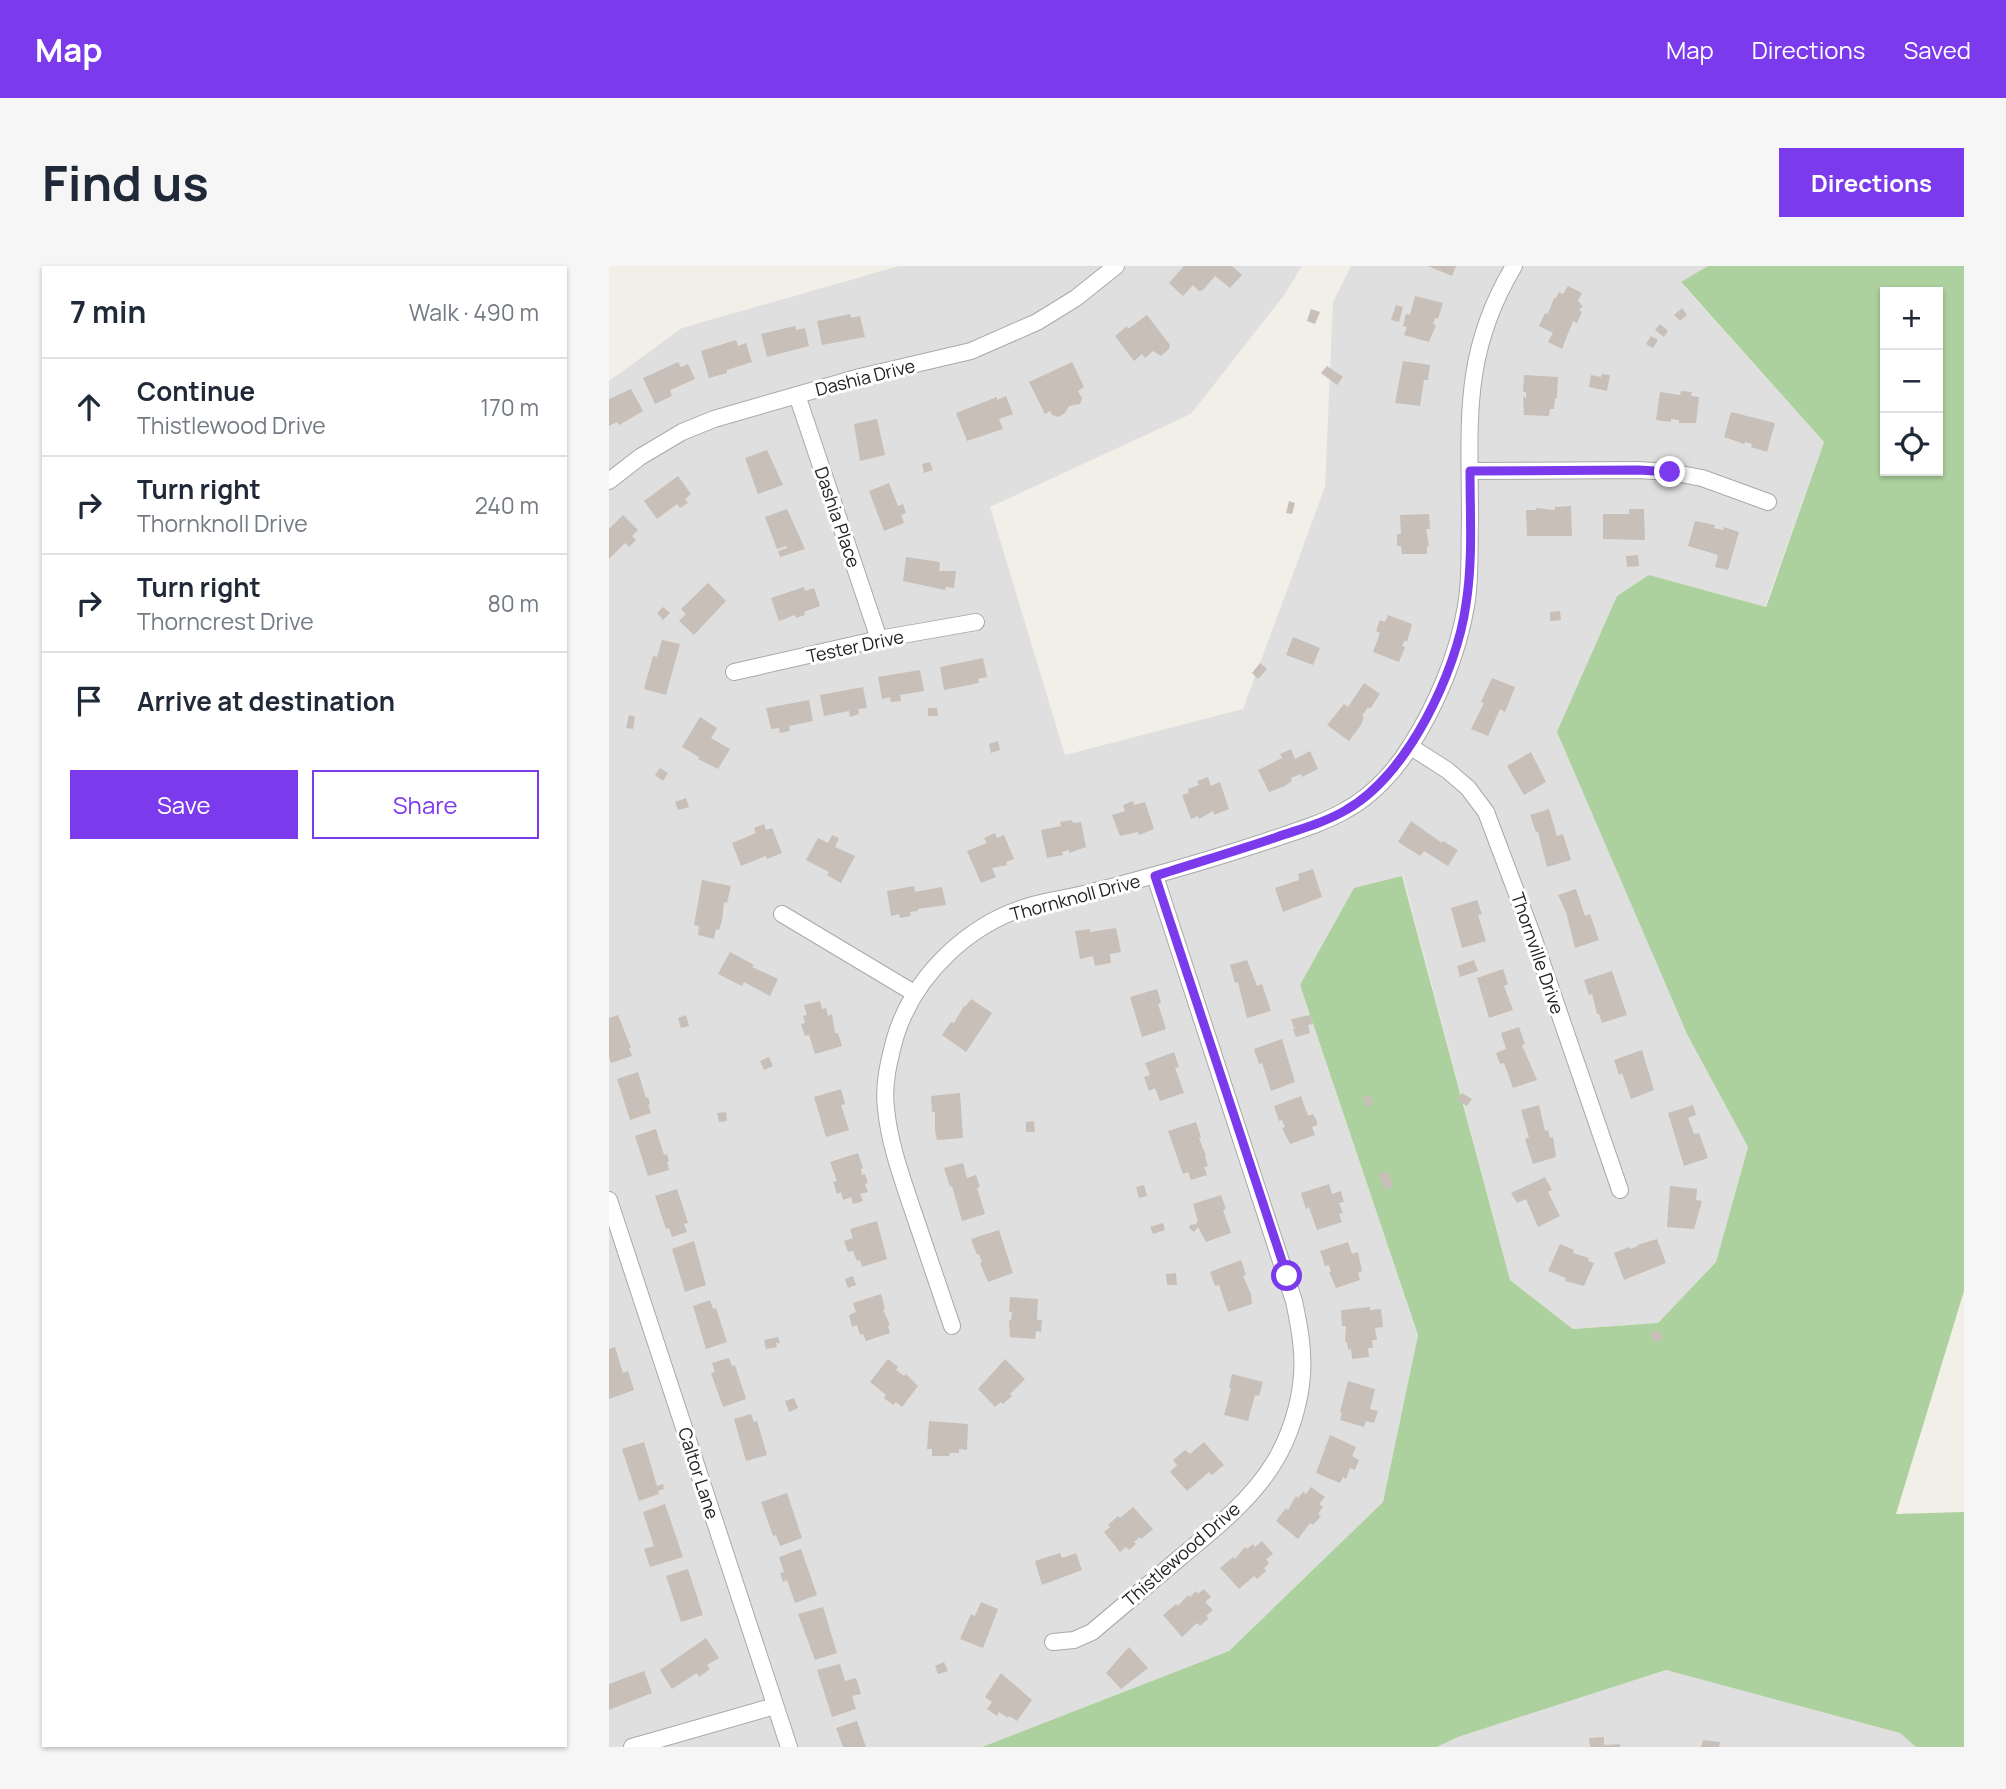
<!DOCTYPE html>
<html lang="en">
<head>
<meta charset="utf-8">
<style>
	:root { --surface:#fff; --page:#f6f6f7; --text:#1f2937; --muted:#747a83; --line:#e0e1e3; --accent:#7c3aed }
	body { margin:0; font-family:Manrope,sans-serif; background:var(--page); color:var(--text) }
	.controls { position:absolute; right:21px; top:21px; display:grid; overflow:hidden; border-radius:0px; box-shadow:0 2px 5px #0004 }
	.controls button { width:63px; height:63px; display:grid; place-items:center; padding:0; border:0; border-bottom:2px solid var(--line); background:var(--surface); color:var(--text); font:35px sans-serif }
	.stop { position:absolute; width:21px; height:21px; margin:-16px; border:5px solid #7c3aed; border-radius:50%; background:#fff }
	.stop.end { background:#7c3aed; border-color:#fff; box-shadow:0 2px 7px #0008 }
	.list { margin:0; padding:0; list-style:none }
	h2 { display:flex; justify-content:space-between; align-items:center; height:91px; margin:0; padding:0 28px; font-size:30px }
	h2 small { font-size:23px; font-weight:400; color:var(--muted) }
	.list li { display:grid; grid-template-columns:46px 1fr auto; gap:21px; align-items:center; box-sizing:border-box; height:98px; padding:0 28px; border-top:2px solid var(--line) }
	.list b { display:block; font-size:26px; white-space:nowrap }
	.list p { margin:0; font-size:23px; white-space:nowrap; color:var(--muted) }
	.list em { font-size:23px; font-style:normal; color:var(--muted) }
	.actions { display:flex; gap:14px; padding:21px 28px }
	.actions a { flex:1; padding:16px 0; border:2px solid var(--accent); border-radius:0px; text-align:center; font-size:24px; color:var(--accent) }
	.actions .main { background:var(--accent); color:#fff }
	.icon { flex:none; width:38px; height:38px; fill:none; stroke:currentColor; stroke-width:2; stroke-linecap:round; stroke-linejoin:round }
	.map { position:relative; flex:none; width:1355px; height:1481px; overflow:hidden; border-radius:0px }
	header { display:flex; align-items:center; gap:42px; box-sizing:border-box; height:98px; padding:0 35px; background:var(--accent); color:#fff }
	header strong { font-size:33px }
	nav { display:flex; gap:38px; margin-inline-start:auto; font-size:24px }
	.intro { display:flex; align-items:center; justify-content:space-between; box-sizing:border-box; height:168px; padding:0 42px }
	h1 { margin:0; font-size:49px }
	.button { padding:18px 32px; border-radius:0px; background:var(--accent); color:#fff; font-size:24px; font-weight:700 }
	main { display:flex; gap:42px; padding:0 42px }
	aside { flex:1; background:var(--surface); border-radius:0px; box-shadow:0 2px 5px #0004 }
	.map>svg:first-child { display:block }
</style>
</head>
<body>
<header>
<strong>Map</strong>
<nav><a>Map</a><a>Directions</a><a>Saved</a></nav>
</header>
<div class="intro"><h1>Find us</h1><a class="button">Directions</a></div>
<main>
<aside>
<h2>7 min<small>Walk · 490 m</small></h2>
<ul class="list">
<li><svg class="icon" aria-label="ahead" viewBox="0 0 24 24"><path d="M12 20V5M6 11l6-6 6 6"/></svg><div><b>Continue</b><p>Thistlewood Drive</p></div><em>170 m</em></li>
<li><svg class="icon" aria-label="right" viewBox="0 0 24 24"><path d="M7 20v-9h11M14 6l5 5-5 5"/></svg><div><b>Turn right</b><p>Thornknoll Drive</p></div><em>240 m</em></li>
<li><svg class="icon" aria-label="right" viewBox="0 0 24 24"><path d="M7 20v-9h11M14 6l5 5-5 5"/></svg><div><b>Turn right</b><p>Thorncrest Drive</p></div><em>80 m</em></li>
<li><svg class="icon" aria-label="arrive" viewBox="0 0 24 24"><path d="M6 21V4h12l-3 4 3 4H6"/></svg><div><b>Arrive at destination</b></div></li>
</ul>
<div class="actions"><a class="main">Save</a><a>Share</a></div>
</aside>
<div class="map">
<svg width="1355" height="1481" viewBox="0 0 1355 1481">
	<rect width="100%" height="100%" fill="#f2efe9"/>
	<g fill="#e0dfdf">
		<polygon points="290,0 693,0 676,28 582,148 381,241 456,489 634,443 716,221 724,36 742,0 1099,0 1072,17 1215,176 1156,341 1040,309 1079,770 1139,881 1107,996 1049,1057 964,1063 901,1014 794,610 691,719 809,1069 774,1236 620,1385 373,1481 0,1481 0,115 73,62"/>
		<polygon points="1057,1404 1291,1467 1307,1481 828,1481 849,1471"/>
	</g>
	<path fill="#add19e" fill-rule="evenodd" d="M 1099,0 L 1355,0 L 1355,1025 L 1287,1248 L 1355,1246 L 1355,1481 L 1307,1481 L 1291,1467 L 1057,1404 L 849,1471 L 828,1481 L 373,1481 L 620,1385 L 774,1236 L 809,1069 L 691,719 L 745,622 L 793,610 L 901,1014 L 964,1063 L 1049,1057 L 1107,996 L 1139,881 L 1079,770 L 948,466 L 1008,330 L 1040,309 L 1157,341 L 1215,176 L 1072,16 ZM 1276,26 L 1329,26 L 1329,205 L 1276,205 Z"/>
	<g fill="#c7bfb8">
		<polygon points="575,0 623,0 633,9 621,22 606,10 594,24 590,25 584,19 574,30 560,17"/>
		<polygon points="819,0 847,0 843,10"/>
		<polygon points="959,20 973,27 969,35 974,40 970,44 973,46 968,57 964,55 953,83 939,76 944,67 930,60 936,47 939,48 945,32 947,32 950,26 954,28"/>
		<polygon points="806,30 834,37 829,53 826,52 824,58 827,59 820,76 795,69 798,61 794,60 797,48 801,49"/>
		<polygon points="787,39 794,41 790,56 782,54"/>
		<polygon points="1073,42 1078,49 1071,55 1065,49"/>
		<polygon points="702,43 711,46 706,58 698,55"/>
		<polygon points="241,48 242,52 251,50 256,71 213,79 208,55"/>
		<polygon points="538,49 561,79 560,83 552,90 544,85 536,92 533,88 525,95 506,70 518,60 519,63"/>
		<polygon points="1051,58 1059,65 1055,71 1046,64"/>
		<polygon points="186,60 187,64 196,62 200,80 158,91 152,68"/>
		<polygon points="1042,70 1049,74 1044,82 1037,78"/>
		<polygon points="127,74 129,80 137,77 143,96 118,104 118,107 100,112 92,85"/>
		<polygon points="794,95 821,99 819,114 815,114 811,140 786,137"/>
		<polygon points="69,96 72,101 79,98 86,113 61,124 63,130 46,138 34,112"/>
		<polygon points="463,96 475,121 469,125 473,132 471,138 460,140 456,147 449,151 443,149 441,145 436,148 420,116"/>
		<polygon points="718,100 734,111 728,119 712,107"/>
		<polygon points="993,108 1001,109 998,125 980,121 982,109 992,111"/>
		<polygon points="915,109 949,111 948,132 946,132 945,143 941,143 940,150 915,149 914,131 917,132 917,126 914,126"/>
		<polygon points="22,123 34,145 10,159 8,156 0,160 0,133"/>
		<polygon points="1072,125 1083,126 1082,130 1090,131 1087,157 1070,157 1070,154 1062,153 1062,156 1047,154 1051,126 1071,129"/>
		<polygon points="397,130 404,148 390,153 394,163 358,175 347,147 388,131 388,134"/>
		<polygon points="1122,146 1166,157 1158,186 1142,181 1143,178 1136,176 1135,178 1115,171"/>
		<polygon points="268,153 276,189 251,195 245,158"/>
		<polygon points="158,184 174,219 149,228 136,192"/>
		<polygon points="321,196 324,204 315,207 313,198"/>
		<polygon points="69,210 82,228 76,233 79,237 71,242 68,238 48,253 35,235"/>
		<polygon points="280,217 289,240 294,238 297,247 292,249 295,257 275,265 260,225"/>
		<polygon points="680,235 686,237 683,248 677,247"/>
		<polygon points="962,240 963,270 918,270 917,244 927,244 927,242 946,244 946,241"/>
		<polygon points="178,243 196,283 171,291 169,285 178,282 177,280 168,283 156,251"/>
		<polygon points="1020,243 1035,243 1036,274 994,273 994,248 1020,248"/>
		<polygon points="820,248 821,263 817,263 820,280 818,280 818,288 793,288 792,280 788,280 788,268 792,268 791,249"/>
		<polygon points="14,249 29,264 23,270 27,274 20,281 16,277 0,293 0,263"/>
		<polygon points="1086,255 1106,259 1105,262 1114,264 1115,261 1130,266 1119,304 1106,301 1109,290 1106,288 1079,280"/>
		<polygon points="1029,289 1030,300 1018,301 1017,290"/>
		<polygon points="297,291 331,296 330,305 347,305 345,322 337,321 336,324 294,315"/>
		<polygon points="99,317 117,335 85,369 70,355 77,348 72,343"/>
		<polygon points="195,321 196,325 205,322 211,340 195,346 196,349 187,352 186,349 170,355 162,332"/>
		<polygon points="54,341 61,347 54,354 48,347"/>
		<polygon points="951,345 952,354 941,355 941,346"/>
		<polygon points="779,349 803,358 798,376 796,374 793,380 796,381 790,396 764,386 771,367 767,365 771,354 776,356"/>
		<polygon points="684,371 711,382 704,399 677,389"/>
		<polygon points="53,374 71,378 57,429 35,423 44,390 48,391"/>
		<polygon points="374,392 378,411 369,413 370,417 335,424 331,401"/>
		<polygon points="651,397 658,403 649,413 643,407"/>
		<polygon points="311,404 315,425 291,429 292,435 282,436 281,431 273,433 269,411"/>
		<polygon points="883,412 906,421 896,446 891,443 879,470 862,463 875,437 872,436"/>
		<polygon points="755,417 771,428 761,443 759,441 753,450 755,451 752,459 740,475 718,459 735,438 739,441"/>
		<polygon points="254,421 258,442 249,443 250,448 241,451 240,445 215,450 211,429"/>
		<polygon points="200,434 204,455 180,460 181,465 171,467 170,462 162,463 157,442"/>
		<polygon points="319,442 328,442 329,450 319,450"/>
		<polygon points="20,449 26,451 24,463 17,462"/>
		<polygon points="91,451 108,462 102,472 121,483 109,503 89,493 90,491 73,481"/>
		<polygon points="389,475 391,484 382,487 380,478"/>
		<polygon points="682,483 686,493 701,485 709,503 693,511 692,508 682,512 683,515 676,520 660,526 649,504 673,492 671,488"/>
		<polygon points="922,486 937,516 915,529 898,500"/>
		<polygon points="51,502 59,507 54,515 46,509"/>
		<polygon points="599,511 602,520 611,516 620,543 605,549 604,545 590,553 589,550 582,553 573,529 580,527 579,523 590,519 588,515"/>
		<polygon points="77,532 80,541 69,544 66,536"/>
		<polygon points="524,535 525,539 536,536 545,563 530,569 529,566 511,570 503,549 516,545 514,539"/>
		<polygon points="940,543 948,570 954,568 962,594 938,601 929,566 927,566 921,549"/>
		<polygon points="463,554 464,557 472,556 477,581 460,587 460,584 453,586 454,589 438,592 432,564 452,560 451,556"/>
		<polygon points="802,555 833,577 834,575 849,584 839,600 815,585 811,590 789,576"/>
		<polygon points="155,558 157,564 163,562 173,587 158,593 157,590 132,600 123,577 147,567 145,562"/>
		<polygon points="386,567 388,572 395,569 405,593 397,596 398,599 383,602 387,611 372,617 358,585 378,577 375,572"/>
		<polygon points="223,569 230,572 226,581 246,590 232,617 218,609 220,606 197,594 209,572 219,577"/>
		<polygon points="704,603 713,631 674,646 666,622 690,614 689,608"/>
		<polygon points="93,614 122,620 118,637 115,636 113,655 110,664 107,663 105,673 89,669 90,660 85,659"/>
		<polygon points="305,620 306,626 333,621 337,639 309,643 309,645 301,646 302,650 291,652 290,648 282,650 278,625"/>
		<polygon points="967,623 976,650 981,648 990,674 966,682 957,646 949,629"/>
		<polygon points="868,634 873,648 869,649 877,675 853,682 842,642"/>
		<polygon points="507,662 512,686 501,688 502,697 486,700 484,690 471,693 466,665 481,663 481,666"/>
		<polygon points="121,686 145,699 143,701 169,713 161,730 135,716 133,720 109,708"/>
		<polygon points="638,694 648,720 653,718 662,745 638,752 629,716 626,717 621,699"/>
		<polygon points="865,694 869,705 851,711 848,700"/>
		<polygon points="894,703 899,718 895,720 904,744 880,752 868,712"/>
		<polygon points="1003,705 1018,749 993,757 990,748 988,748 983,728 980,729 975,714"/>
		<polygon points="548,723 552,737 549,738 557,763 533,771 521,731"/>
		<polygon points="362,733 383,747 357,786 333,769 342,756 345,757 355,740 356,741"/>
		<polygon points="211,735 213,743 217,742 219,750 223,748 226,767 229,767 233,780 206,788 200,769 196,770 192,758 196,757 194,750 198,749 195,739"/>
		<polygon points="9,749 22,782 20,782 23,790 2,797 0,791 0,752"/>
		<polygon points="77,749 80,760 72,762 69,752"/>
		<polygon points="701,749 704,758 699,759 701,767 687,771 684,763 692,760 685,762 682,753"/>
		<polygon points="910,761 916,778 913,779 928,814 904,822 895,797 891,798 887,787 897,783 892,767"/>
		<polygon points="673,773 686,816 662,825 653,797 650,798 645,783"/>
		<polygon points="1033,784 1045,824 1022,833 1013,807 1010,809 1005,794"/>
		<polygon points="565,786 570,801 566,802 575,827 551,835 546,822 540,825 535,811 541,809 536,797"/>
		<polygon points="160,791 164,800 155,804 151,795"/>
		<polygon points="29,806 37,832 39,831 41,838 39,839 42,847 21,854 8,813"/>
		<polygon points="232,823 236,838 232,839 240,864 217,871 205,831"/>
		<polygon points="351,827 354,872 328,874 326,865 326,846 323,846 322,830"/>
		<polygon points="853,827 863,833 858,840 848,834"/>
		<polygon points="761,829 764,839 757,841 754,831"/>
		<polygon points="692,830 699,850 704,848 708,855 708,859 703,861 706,869 681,878 673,862 676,861 673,854 670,855 665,840"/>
		<polygon points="930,839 936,865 939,864 941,872 944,871 947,891 924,898 916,873 920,871 912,844"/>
		<polygon points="1084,839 1087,849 1079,852 1085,868 1090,867 1099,892 1075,900 1059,847"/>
		<polygon points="117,846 118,855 110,856 108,847"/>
		<polygon points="425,855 426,866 417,866 417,856"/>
		<polygon points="587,856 592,871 590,872 597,890 596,891 599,900 595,901 598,909 582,914 579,906 574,908 559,865"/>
		<polygon points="47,863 55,889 58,888 60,895 58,896 60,904 39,910 26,870"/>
		<polygon points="249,887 254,902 252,903 253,909 256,908 259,917 256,918 259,926 251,928 254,935 244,938 242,931 234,934 232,926 228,928 224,916 228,915 221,896"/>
		<polygon points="354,897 358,912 367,909 371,921 368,922 376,948 353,955 343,920 341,921 335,902"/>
		<polygon points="778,905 785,920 776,924 769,909"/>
		<polygon points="936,911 943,924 939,926 951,950 929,961 917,933 908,937 902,927"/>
		<polygon points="720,918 723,928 732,925 735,936 730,937 734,947 730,948 733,956 708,964 700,941 697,943 692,927"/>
		<polygon points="535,919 538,930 530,932 527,921"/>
		<polygon points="1061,920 1088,923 1087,934 1093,935 1085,963 1058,961"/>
		<polygon points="68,923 79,957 75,958 78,966 63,971 60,962 57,963 46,930"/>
		<polygon points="612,929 617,943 614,944 622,967 597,976 589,961 585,966 580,962 581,959 588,958 587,956 589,955 584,938"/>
		<polygon points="268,955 278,993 253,1001 251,994 248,995 244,985 239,986 235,975 244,972 241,963"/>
		<polygon points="554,957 556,964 544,968 541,961"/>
		<polygon points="390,964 404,1007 379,1016 371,997 373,996 370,988 368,989 362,973"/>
		<polygon points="1048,973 1057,997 1015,1014 1005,987 1020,981 1021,983 1029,980 1028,979"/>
		<polygon points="85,975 97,1019 76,1026 63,983"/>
		<polygon points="739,976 743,988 749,986 753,1005 749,1007 751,1014 727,1022 720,1006 722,1006 720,999 716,1000 711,985"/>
		<polygon points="951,978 965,984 964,987 980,992 979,995 985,997 975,1020 956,1015 957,1012 939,1005"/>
		<polygon points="632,994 637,1009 634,1010 642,1028 643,1038 619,1046 610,1019 606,1020 601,1006"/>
		<polygon points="567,1007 568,1019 558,1019 557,1008"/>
		<polygon points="244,1010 247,1019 239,1022 236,1013"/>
		<polygon points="272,1028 276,1043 274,1044 281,1059 279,1060 281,1067 257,1075 254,1068 251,1069 248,1059 243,1061 240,1049 247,1046 244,1037"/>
		<polygon points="401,1031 429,1033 428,1054 433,1054 432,1066 427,1065 426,1073 401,1071 400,1054 402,1054 403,1046 400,1046"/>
		<polygon points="101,1034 104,1043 107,1042 118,1076 97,1083 84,1040"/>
		<polygon points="761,1041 761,1044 772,1043 774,1061 766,1062 768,1074 763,1074 764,1082 759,1082 760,1091 743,1093 742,1083 739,1084 738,1076 736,1076 737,1060 733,1060 732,1044"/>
		<polygon points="1050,1063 1054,1072 1046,1077 1041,1068"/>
		<polygon points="169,1071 171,1077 167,1077 168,1081 157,1083 155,1074"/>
		<polygon points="6,1081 14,1107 19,1105 25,1124 0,1133 0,1083"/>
		<polygon points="120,1092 123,1100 126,1099 137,1133 114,1141 102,1107 106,1106 103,1097"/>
		<polygon points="279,1093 289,1101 287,1104 295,1110 297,1108 309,1120 293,1141 287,1136 284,1139 275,1132 277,1129 261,1116"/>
		<polygon points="396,1093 416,1113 401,1128 403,1130 394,1138 392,1136 386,1141 369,1123"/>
		<polygon points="623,1108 654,1116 650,1130 646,1129 639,1155 615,1149 622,1123 620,1122"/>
		<polygon points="739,1115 766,1123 761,1143 769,1145 765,1157 757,1155 755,1161 731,1154 733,1147 731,1146"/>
		<polygon points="185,1132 189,1142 180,1146 176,1135"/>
		<polygon points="142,1148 145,1156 148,1155 158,1189 137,1195 125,1153"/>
		<polygon points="320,1155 359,1158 358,1184 350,1183 350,1187 341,1187 340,1190 323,1190 323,1183 318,1183"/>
		<polygon points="721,1169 747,1181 743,1190 750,1194 746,1204 741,1202 737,1213 734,1211 731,1217 707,1207"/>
		<polygon points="35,1176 48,1220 54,1218 55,1223 49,1225 50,1228 30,1235 13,1183"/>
		<polygon points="595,1176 615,1199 603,1209 600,1206 578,1225 561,1206 568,1199 564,1194 576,1184 581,1188"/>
		<polygon points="702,1221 716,1231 710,1238 714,1241 709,1248 712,1250 704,1259 701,1257 689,1273 667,1255 677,1242 679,1244 687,1230 689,1232 694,1226 697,1228"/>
		<polygon points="178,1227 193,1272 171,1280 167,1269 164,1270 152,1236"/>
		<polygon points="56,1238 74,1291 41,1301 35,1283 45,1280 34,1246"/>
		<polygon points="524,1241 544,1263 532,1273 531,1271 525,1276 527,1278 520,1284 517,1281 511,1286 495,1266 501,1261 499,1259 509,1250 511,1252"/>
		<polygon points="653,1275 664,1288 657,1293 660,1297 655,1302 657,1305 648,1313 645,1310 630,1323 611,1302 624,1291 626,1293 636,1281 638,1283 644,1278 646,1281"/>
		<polygon points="192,1283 208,1329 186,1337 178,1314 174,1316 171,1307 175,1306 170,1291"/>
		<polygon points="451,1287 453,1292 467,1287 473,1304 433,1319 426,1295"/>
		<polygon points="79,1303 94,1349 72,1356 57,1310"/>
		<polygon points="595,1323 602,1331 596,1336 604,1344 597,1350 600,1352 591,1360 588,1357 573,1371 554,1349 567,1338 569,1340 579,1329 581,1331 587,1325 589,1328"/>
		<polygon points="372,1336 389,1343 374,1382 351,1373 362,1348 366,1350"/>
		<polygon points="214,1341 228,1387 206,1394 189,1348"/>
		<polygon points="97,1372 110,1392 98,1399 101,1403 90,1411 88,1407 63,1423 51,1404"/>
		<polygon points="520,1381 539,1402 512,1423 497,1407"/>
		<polygon points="335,1396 339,1405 329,1408 326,1400"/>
		<polygon points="231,1398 236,1415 247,1412 252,1428 243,1430 247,1443 223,1451 208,1404"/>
		<polygon points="35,1405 43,1427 0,1444 0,1418"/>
		<polygon points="392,1407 423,1434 408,1455 400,1450 399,1452 390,1446 388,1450 378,1443 383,1436 376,1431"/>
		<polygon points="248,1455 257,1481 234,1481 227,1462"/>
		<polygon points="995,1471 995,1479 1011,1478 1011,1481 981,1481 980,1472"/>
		<polygon points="1094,1474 1111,1476 1110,1481 1092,1481"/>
	</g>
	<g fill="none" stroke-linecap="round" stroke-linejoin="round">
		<g stroke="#a9a9a9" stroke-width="18">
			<g id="street">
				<polyline points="188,129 270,373"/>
				<polyline points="861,205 1029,204 1061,206 1093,212 1159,236"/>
				<polyline points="0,215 31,191 73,166 105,153 251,111 362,85 428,56 467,32 507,0"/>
				<polyline points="125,406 270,373 367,356"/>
				<polyline points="802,481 838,504 859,522 877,546 923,668 1011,924"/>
				<polyline points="173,648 305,727"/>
				<polyline points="0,934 180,1481"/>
				<path d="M 343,1060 C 330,1021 317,983 304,945 C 293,912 280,877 277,842 C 274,818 280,795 286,772 C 305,709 361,656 424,639 C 445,633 466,631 487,625 C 544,610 601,594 658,575 C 684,566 713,558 737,544 C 763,530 787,504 802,479 C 828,438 849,388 857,340 C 862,312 860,283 861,255 C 861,157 852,88 905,0"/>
				<path d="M 444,1376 L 465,1374 L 483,1366 C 513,1341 543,1315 573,1290 C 606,1263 644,1232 666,1195 C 681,1170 691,1138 693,1109 C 695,1084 690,1059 685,1035 L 546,610"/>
				<polyline points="23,1481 166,1440"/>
			</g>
		</g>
		<use href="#street" stroke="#fff" stroke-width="16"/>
	</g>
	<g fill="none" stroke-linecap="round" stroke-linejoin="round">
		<path stroke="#7c3aed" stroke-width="9" d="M 678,1010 L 546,610 C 586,597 627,585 668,571 C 691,563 715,557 737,544 C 798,510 848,406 857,338 C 864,294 861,249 861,205 L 1030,204 L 1061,206"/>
	</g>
	<g text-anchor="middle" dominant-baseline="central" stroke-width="6" stroke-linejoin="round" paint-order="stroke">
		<g font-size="18" fill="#222" stroke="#fff">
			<text transform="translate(256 111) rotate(-14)">Dashia Drive</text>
			<text transform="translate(229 251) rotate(71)">Dashia Place</text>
			<text transform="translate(246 380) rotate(-12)">Tester Drive</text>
			<text transform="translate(466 631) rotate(-15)">Thornknoll Drive</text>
			<text transform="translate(929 687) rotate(71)">Thornville Drive</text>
			<text transform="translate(90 1207) rotate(72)">Caltor Lane</text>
			<text transform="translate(572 1288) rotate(-41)">Thistlewood Drive</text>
		</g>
	</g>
</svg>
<div class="controls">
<button>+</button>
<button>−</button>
<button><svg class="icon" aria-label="locate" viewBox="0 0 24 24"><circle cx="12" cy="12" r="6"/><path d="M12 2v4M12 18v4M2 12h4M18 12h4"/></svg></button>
</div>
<div class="stop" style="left:678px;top:1010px"></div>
<div class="stop end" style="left:1061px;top:206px"></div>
</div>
</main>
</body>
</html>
